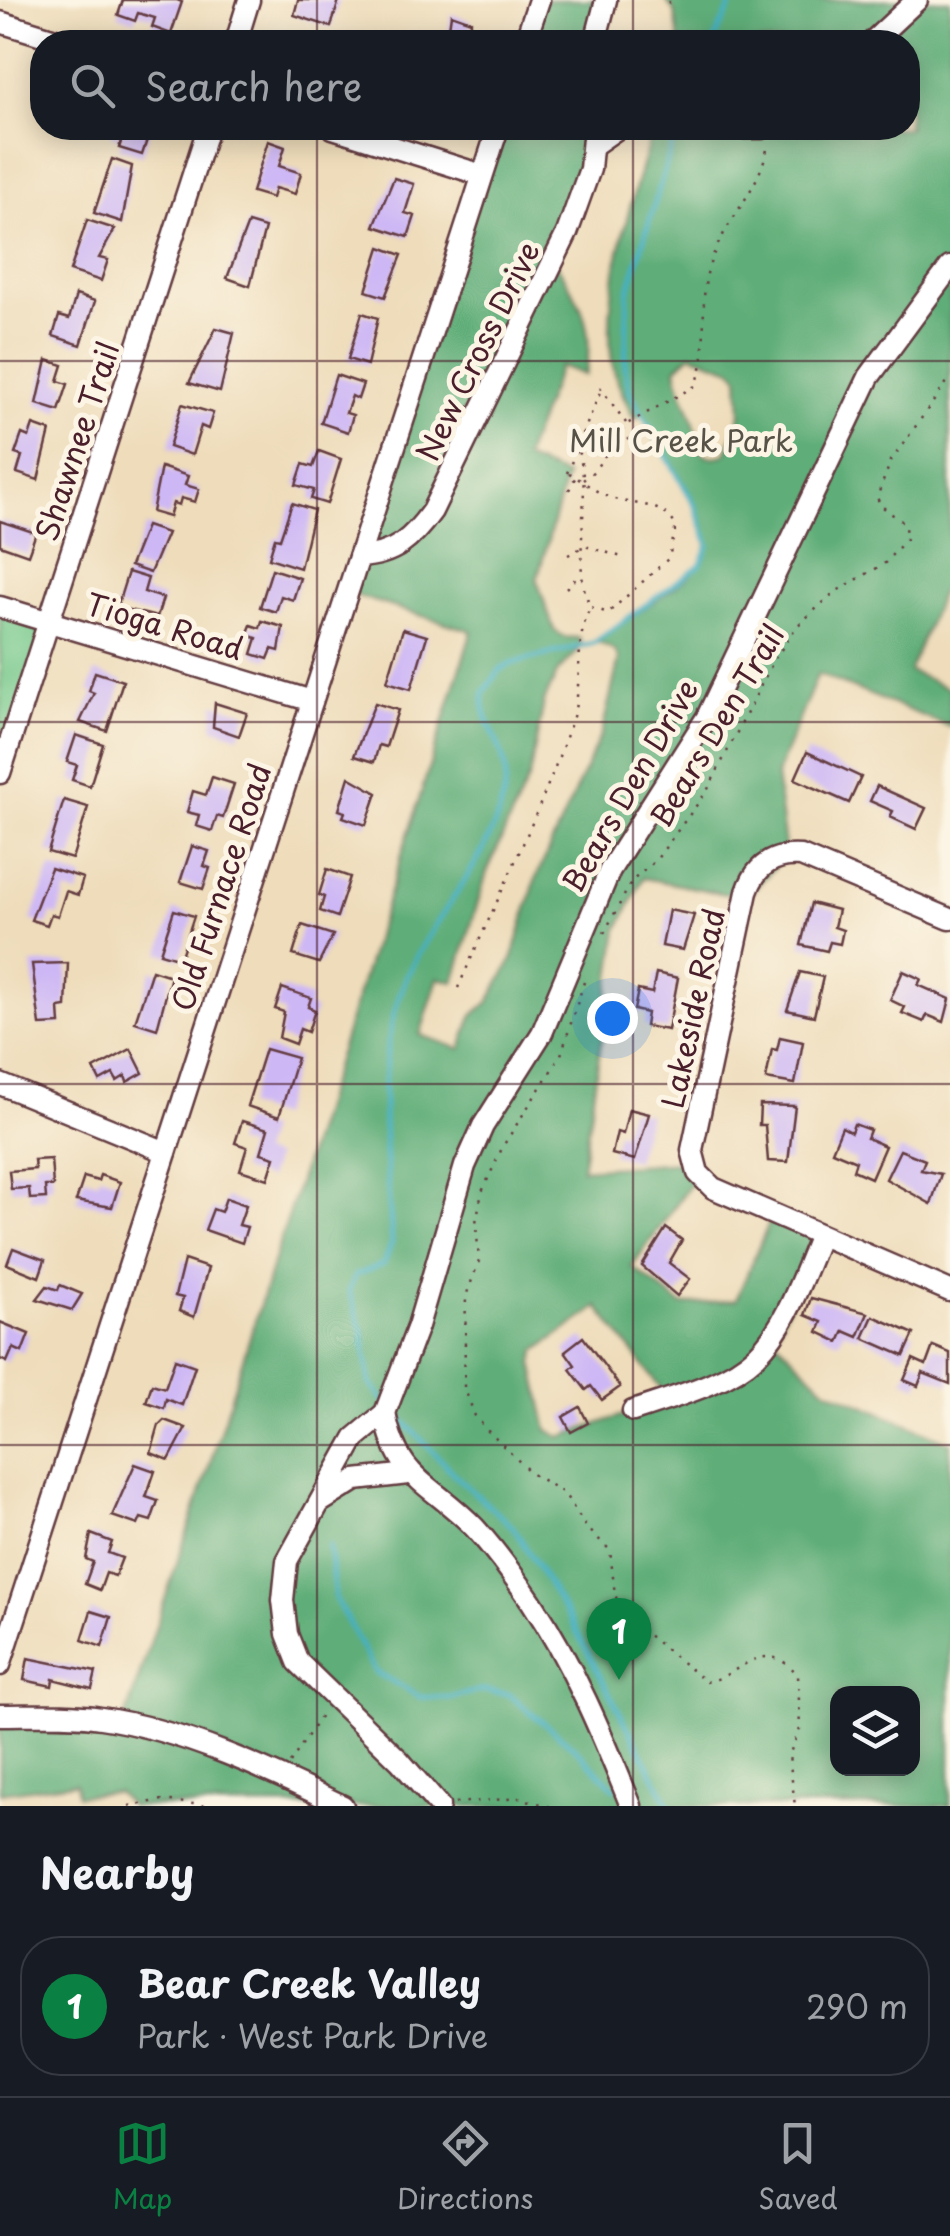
<!DOCTYPE html>
<html lang="en">
<head>
<meta charset="utf-8">
<style>
	:root { --surface:#171b24; --page:#20242c; --text:#f1f3f6; --muted:#9ea1a6; --line:#363941; --accent:#0b8043 }
	body { margin:0; font-family:"Playpen Sans",sans-serif; background:var(--page); color:var(--text) }
	.controls { position:absolute; right:30px; bottom:30px; display:grid; overflow:hidden; border-radius:20px; box-shadow:0 5px 25px #0003 }
	.controls button { width:90px; height:90px; display:grid; place-items:center; padding:0; border:0; border-bottom:2px solid var(--line); background:var(--surface); color:var(--text); font:50px sans-serif }
	.you { position:absolute; left:612px; top:1018px; width:35px; height:35px; margin:-25px; border:8px solid #fff; border-radius:50%; background:#1a73e8; box-shadow:0 0 0 15px #1a73e833 }
	.badge { display:grid; place-items:center; width:65px; height:65px; border-radius:50%; background:var(--accent); color:#fff; font-size:32px; font-weight:700 }
	.pin { position:absolute; translate:-50% -82px; filter:drop-shadow(0 2px 5px #0008) }
	.pin::after { content:''; position:absolute; top:52px; width:35px; height:30px; background:inherit; clip-path:polygon(0 0,100% 0,50% 100%) }
	.list { margin:0; padding:0; list-style:none }
	h2 { display:flex; justify-content:space-between; align-items:center; height:130px; margin:0; padding:0 40px; font-size:42px }
	h2 small { font-size:32px; font-weight:400; color:var(--muted) }
	.list li { display:grid; grid-template-columns:65px 1fr auto; gap:30px; align-items:center; box-sizing:border-box; height:140px; margin:0 20px 20px; padding:0 20px; border:2px solid var(--line); border-radius:40px }
	.list b { display:block; font-size:38px; white-space:nowrap }
	.list p { margin:0; font-size:32px; white-space:nowrap; color:var(--muted) }
	.list em { font-size:32px; font-style:normal; color:var(--muted) }
	.icon { flex:none; width:55px; height:55px; fill:none; stroke:currentColor; stroke-width:2; stroke-linecap:round; stroke-linejoin:round }
	.map { position:relative; flex:none; width:950px; height:1806px; overflow:hidden }
	.search { position:absolute; background:var(--surface); box-shadow:0 5px 25px #0003; left:30px; right:30px; top:30px; height:110px; display:flex; align-items:center; gap:25px; box-sizing:border-box; padding:0 35px; border-radius:40px; color:var(--muted); font-size:38px }
	.sheet { height:290px; background:var(--surface) }
	nav { display:flex; justify-content:space-around; align-items:center; box-sizing:border-box; height:140px; border-top:2px solid var(--line); background:var(--surface); font-size:28px; color:var(--muted) }
	nav a { display:grid; justify-items:center; gap:5px }
	nav .on { color:var(--accent) }
	.map>svg:first-child { display:block }
</style>
</head>
<body>
<div class="map">
<svg width="950" height="1806" viewBox="0 0 950 1806">
	<rect width="100%" height="100%" fill="#fcf5e5"/>
	<filter id="ink" filterUnits="userSpaceOnUse"><feTurbulence type="fractalNoise" baseFrequency=".01" numOctaves="2"/><feDisplacementMap in="SourceGraphic" scale="20" xChannelSelector="R" yChannelSelector="G"/><feConvolveMatrix kernelMatrix="1 2 1 2 8 2 1 2 1" color-interpolation-filters="sRGB"/></filter>
	<filter id="wash" filterUnits="userSpaceOnUse"><feTurbulence type="fractalNoise" baseFrequency=".0048" numOctaves="4" result="noise"/><feDisplacementMap in="SourceGraphic" scale="40" xChannelSelector="R" yChannelSelector="G"/><feGaussianBlur stdDeviation="2.25" result="paint"/><feColorMatrix in="noise" values="0 0 0 0 0 0 0 0 0 0 0 0 0 0 0 0 0 1.4 0 .05"/><feComposite in="paint" operator="in"/></filter>
	<g filter="url(#wash)">
		<rect width="100%" height="100%" fill="#eedcba"/>
		<polygon fill="#74c98c" stroke="#5f745c" stroke-width="2.5" points="0,607 49,622 0,773"/>
		<g fill="#5fad78" stroke="#546652" stroke-width="2.5" fill-rule="evenodd">
			<polygon points="539,0 606,0 595,42 525,42"/>
			<path d="M 666,0 L 950,0 L 950,570 L 909,671 L 950,689 L 950,727 L 818,674 L 776,775 L 786,855 L 746,898 L 643,878 L 618,930 L 582,1169 L 693,1161 L 698,1173 L 632,1267 L 682,1305 L 736,1300 L 773,1214 L 820,1235 L 774,1338 L 826,1389 L 950,1442 L 950,1806 L 130,1806 L 116,1792 L 77,1796 L 75,1783 L 0,1793 L 0,1715 L 124,1722 L 210,1464 L 472,631 L 347,593 L 498,128 L 594,128 L 554,261 C 580,300 596,327 585,375 L 560,366 L 524,459 L 566,476 L 537,580 L 554,630 L 564,637 L 580,638 L 580,649 L 557,673 L 544,702 L 529,777 L 487,872 L 454,982 L 438,978 L 420,1035 L 461,1049 L 472,1016 L 488,1003 L 512,960 L 536,878 L 602,732 L 619,659 L 615,651 L 596,641 C 623,620 686,585 703,561 C 724,531 658,445 643,414 L 634,419 C 625,398 613,377 611,354 C 604,278 633,199 653,128 L 908,128 L 908,42 L 679,42 L 675,13 ZM 691,354 L 732,369 L 739,377 L 741,414 L 726,454 C 714,459 705,458 697,446 C 696,409 680,399 676,368 ZM 598,1307 L 669,1399 L 561,1437 L 548,1430 L 533,1363 L 536,1351 ZM 838,1694 L 912,1694 L 912,1768 L 838,1768 Z"/>
		</g>
		<g fill="none" stroke-linecap="round" stroke-linejoin="round">
			<g stroke="#45b0c3" stroke-width="5">
				<polyline points="713,42 734,0"/>
				<path d="M 383,1400 L 370,1383 L 363,1333 L 349,1290 L 356,1275 L 384,1264 L 392,1242 C 386,1148 368,1043 417,956 C 446,902 491,856 504,794 C 514,748 478,726 484,692 L 500,670 L 513,663 L 594,643 L 700,565 L 709,545 L 695,505 L 630,393 L 625,368 L 628,293 L 677,128"/>
				<polyline points="394,1411 460,1480 513,1527 572,1623 670,1806"/>
				<polyline points="329,1545 335,1598 375,1672 420,1697 448,1698 483,1690 508,1694 576,1749 615,1789"/>
			</g>
		</g>
		<g id="blocks">
			<g fill="#ceb7f5">
				<polygon points="123,0 177,0 182,2 171,34 152,27 155,18 138,13 135,21 118,15"/>
				<polygon points="298,0 339,0 331,27 294,15"/>
				<polygon points="451,14 471,21 468,42 447,42"/>
				<polygon points="113,128 151,128 142,155 119,148 122,139 110,135"/>
				<polygon points="268,141 285,147 279,166 301,173 295,194 275,188 272,198 252,192"/>
				<polygon points="112,159 132,166 122,222 94,213"/>
				<polygon points="394,178 414,184 405,213 415,216 408,237 374,226"/>
				<polygon points="87,220 115,229 99,258 108,260 101,281 70,271"/>
				<polygon points="248,223 265,228 250,286 227,278"/>
				<polygon points="380,247 402,255 385,297 366,291"/>
				<polygon points="76,295 95,301 81,345 53,336 59,316 69,319"/>
				<polygon points="362,313 378,318 367,365 348,359"/>
				<polygon points="216,328 234,333 220,392 189,383"/>
				<polygon points="47,360 63,365 58,381 68,384 59,411 37,404"/>
				<polygon points="336,375 363,384 358,399 352,396 346,413 353,415 348,432 321,423"/>
				<polygon points="182,404 213,413 208,429 201,426 192,455 169,447"/>
				<polygon points="33,425 50,431 38,480 17,473 22,456 15,454 22,434 29,437"/>
				<polygon points="319,451 341,459 327,504 311,499 314,490 296,485 303,464 313,467"/>
				<polygon points="161,467 188,476 185,485 199,489 195,502 181,498 179,505 173,503 169,517 152,512"/>
				<polygon points="292,503 314,510 300,568 269,558 275,538 280,539"/>
				<polygon points="0,521 36,533 28,555 0,545"/>
				<polygon points="146,526 167,533 150,573 130,566"/>
				<polygon points="272,569 300,578 293,600 281,596 276,612 260,607"/>
				<polygon points="128,572 148,578 144,592 163,598 157,617 117,607"/>
				<polygon points="262,621 283,627 279,651 272,649 268,659 252,654 257,638 247,635 251,625 260,628"/>
				<polygon points="403,629 427,636 411,689 387,682"/>
				<polygon points="95,672 123,681 107,731 80,722 94,693 89,691"/>
				<polygon points="215,703 247,713 239,736 213,727"/>
				<polygon points="375,703 398,710 386,747 379,745 374,762 354,756"/>
				<polygon points="76,735 103,744 90,786 72,780 77,765 67,762"/>
				<polygon points="807,752 861,777 849,803 795,779"/>
				<polygon points="212,777 234,784 223,818 217,816 212,831 196,826 199,815 187,812 193,791 206,795"/>
				<polygon points="349,777 377,793 366,825 343,817 345,812 339,810"/>
				<polygon points="877,786 926,808 916,829 890,817 893,811 870,801"/>
				<polygon points="64,800 88,807 72,859 48,852"/>
				<polygon points="192,846 209,851 204,866 210,868 203,889 180,882"/>
				<polygon points="51,868 83,878 78,895 66,891 58,916 51,914 47,925 31,920"/>
				<polygon points="327,869 350,877 337,917 320,911 324,897 319,895"/>
				<polygon points="811,903 838,910 834,927 843,930 840,944 830,942 827,951 801,945"/>
				<polygon points="174,910 194,916 180,959 160,953"/>
				<polygon points="669,910 694,915 683,950 662,946"/>
				<polygon points="302,925 333,935 319,963 293,955"/>
				<polygon points="68,963 66,1007 59,1008 60,1024 40,1025 32,964"/>
				<polygon points="152,970 171,976 157,1029 135,1022"/>
				<polygon points="903,971 921,979 918,985 950,999 944,1022 927,1015 924,1022 902,1013 905,1007 890,1000"/>
				<polygon points="800,972 823,977 814,1016 787,1010"/>
				<polygon points="656,973 678,978 668,1030 645,1026 647,1013 634,1010 638,990 652,993"/>
				<polygon points="282,988 311,998 308,1007 315,1010 308,1032 300,1029 295,1044 279,1038 284,1012 275,1009"/>
				<polygon points="780,1037 803,1042 795,1084 766,1079 772,1049 777,1050"/>
				<polygon points="131,1049 143,1073 127,1082 125,1076 117,1081 113,1074 100,1081 94,1069"/>
				<polygon points="265,1049 297,1058 279,1117 247,1106"/>
				<polygon points="760,1105 795,1106 788,1162 768,1161 765,1125 759,1125"/>
				<polygon points="629,1109 649,1114 635,1160 612,1154 617,1132 623,1134"/>
				<polygon points="242,1121 268,1129 261,1153 275,1157 268,1179 240,1170 247,1147 235,1143"/>
				<polygon points="854,1124 870,1130 867,1138 885,1146 871,1178 853,1170 856,1161 832,1151 842,1127 851,1132"/>
				<polygon points="900,1150 925,1160 921,1170 941,1174 931,1204 886,1179"/>
				<polygon points="51,1159 53,1186 45,1186 46,1198 30,1199 29,1188 11,1189 9,1171 35,1169 34,1160"/>
				<polygon points="100,1175 120,1182 112,1207 76,1201 84,1177 98,1181"/>
				<polygon points="226,1198 246,1205 239,1225 247,1227 242,1243 205,1230 213,1209 221,1212"/>
				<polygon points="666,1228 682,1240 669,1263 690,1279 677,1296 642,1266"/>
				<polygon points="13,1248 45,1260 39,1277 7,1264"/>
				<polygon points="184,1260 208,1268 194,1317 179,1311 183,1298 175,1296"/>
				<polygon points="60,1285 82,1294 72,1310 37,1299 47,1286 58,1290"/>
				<polygon points="811,1298 868,1313 858,1337 844,1331 839,1342 818,1332 822,1322 805,1315"/>
				<polygon points="873,1316 914,1334 904,1356 863,1338"/>
				<polygon points="0,1322 29,1334 22,1352 13,1348 7,1362 0,1359"/>
				<polygon points="583,1337 620,1387 602,1400 591,1386 586,1390 570,1369 575,1365 565,1351"/>
				<polygon points="933,1346 950,1353 950,1384 923,1373 918,1386 904,1380 913,1359 926,1365"/>
				<polygon points="175,1359 195,1366 182,1405 166,1399 164,1408 146,1402 152,1384 165,1388"/>
				<polygon points="580,1407 588,1423 571,1432 563,1417"/>
				<polygon points="164,1420 186,1428 169,1460 151,1453 159,1425"/>
				<polygon points="135,1464 155,1471 146,1497 158,1501 151,1521 141,1518 138,1525 112,1516"/>
				<polygon points="91,1534 112,1542 108,1553 122,1558 115,1576 106,1573 100,1590 85,1584 93,1562 86,1559"/>
				<polygon points="91,1611 111,1617 102,1647 82,1640"/>
				<polygon points="28,1658 96,1672 92,1689 53,1679 52,1686 24,1680"/>
			</g>
		</g>
	</g>
	<g filter="url(#ink)">
		<use href="#blocks" fill-opacity="0" stroke="#633b40" stroke-width="2.5"/>
		<g fill="none" stroke-linecap="round" stroke-linejoin="round">
			<g stroke="#633b40" stroke-width="25">
				<g id="minor">
					<polyline points="0,22 65,42"/>
					<polyline points="236,42 249,0"/>
					<polyline points="525,42 539,0"/>
					<polyline points="595,42 606,0"/>
					<polyline points="872,42 917,0"/>
					<polyline points="333,128 482,175"/>
					<polyline points="705,128 762,128"/>
					<polyline points="595,144 618,128"/>
					<path d="M 359,557 C 395,555 412,539 432,511 L 567,233 L 590,169 L 594,128"/>
					<polyline points="0,607 312,701"/>
					<polyline points="0,773 208,128"/>
					<path d="M 950,919 L 801,856 C 774,854 756,865 747,892 L 692,1150 L 698,1173 L 713,1188 L 950,1291"/>
					<polyline points="0,1084 166,1152"/>
					<path d="M 633,1411 C 764,1369 769,1363 820,1235"/>
					<path d="M 385,1413 C 397,1481 432,1483 475,1528 C 495,1550 514,1576 531,1601 C 573,1664 603,1736 631,1806"/>
					<polyline points="322,1501 356,1480 408,1474"/>
					<polyline points="0,1665 498,128"/>
					<path d="M 0,1715 C 34,1715 68,1713 101,1718 C 184,1730 268,1770 343,1806"/>
					<polyline points="439,1806 400,1761 298,1662 287,1634 283,1600 287,1561 355,1438 385,1413 418,1326 465,1166 483,1126 542,1033 610,870 707,717 869,377 950,267"/>
				</g>
			</g>
			<g stroke="#633b40" stroke-width="2.5" stroke-dasharray="2.5 8" stroke-linecap="butt">
				<polyline points="668,3 672,0"/>
				<polyline points="600,387 626,423"/>
				<polyline points="622,429 629,441"/>
				<polyline points="567,473 602,387"/>
				<path d="M 569,473 C 583,481 597,493 611,498 C 634,506 662,501 676,526 L 669,558 L 608,613 L 591,607 C 569,568 594,499 578,451"/>
				<path d="M 583,480 L 594,471 L 627,424 L 695,386 C 711,355 698,306 708,270 C 721,223 760,193 768,144"/>
				<polyline points="569,490 575,478"/>
				<polyline points="568,555 585,546 625,558"/>
				<polyline points="566,588 580,574"/>
				<polyline points="604,933 632,881 656,860 707,791 774,660 797,626 835,592 884,564 907,538 904,523 880,505 877,497 891,461 950,378"/>
				<path d="M 584,982 L 561,1055 L 503,1146 L 482,1192 L 476,1222 L 479,1261 L 466,1296 L 464,1387 L 475,1416 L 487,1430 L 532,1474 L 564,1493 L 586,1527 L 610,1550 L 615,1595 L 625,1616 L 706,1682 C 740,1677 763,1633 798,1675 L 800,1729 L 789,1755 L 795,1806"/>
				<path d="M 458,988 C 497,899 541,812 572,720 C 584,683 573,643 590,608"/>
				<polyline points="290,1763 324,1711"/>
				<polyline points="455,1803 519,1798 549,1806"/>
				<polyline points="129,1806 163,1800 208,1806"/>
			</g>
			<use href="#minor" stroke="#fff" stroke-width="20"/>
		</g>
	</g>
	<path fill="none" stroke="#4a1f2b" stroke-width="2.5" stroke-opacity="0.55" d="M 317,0 L 317,42M 633,0 L 633,42M 317,128 L 317,1806M 633,128 L 633,1806M 0,361 L 950,361M 0,722 L 950,722M 0,1084 L 950,1084M 0,1445 L 950,1445"/>
	<g text-anchor="middle" dominant-baseline="central" stroke-width="10" stroke-linejoin="round" paint-order="stroke">
		<g font-size="30" fill="#4a1f2b" stroke="#fcf5e5">
			<text transform="translate(477 351) rotate(-64)">New Cross Drive</text>
			<text transform="translate(76 441) rotate(-72)">Shawnee Trail</text>
			<text transform="translate(165 625) rotate(17)">Tioga Road</text>
			<text transform="translate(716 725) rotate(-59)">Bears Den Trail</text>
			<text transform="translate(629 785) rotate(-60)">Bears Den Drive</text>
			<text transform="translate(220 887) rotate(-72)">Old Furnace Road</text>
			<text transform="translate(692 1008) rotate(-78)">Lakeside Road</text>
		</g>
		<g font-size="30" fill="#575248" stroke="#fcf5e5">
			<text x="681" y="439">Mill Creek Park</text>
		</g>
	</g>
</svg>
<div class="controls">
<button><svg class="icon" aria-label="layers" viewBox="0 0 24 24"><path d="M12 4l9 5-9 5-9-5zM3 14l9 5 9-5"/></svg></button>
</div>
<div class="you"></div>
<div class="pin badge" style="left:619px;top:1680px">1</div>
<div class="search"><svg class="icon" aria-label="search" viewBox="0 0 24 24"><circle cx="10" cy="10" r="6"/><path d="M15 15l6 6"/></svg>Search here</div>
</div>
<section class="sheet">
<h2>Nearby<small></small></h2>
<ul class="list">
<li><span class="badge">1</span><div><b>Bear Creek Valley</b><p>Park · West Park Drive</p></div><em>290 m</em></li>
</ul>
</section>
<nav>
<a class="on"><svg class="icon" aria-label="map" viewBox="0 0 24 24"><path d="M3 6l6-2 6 2 6-2v14l-6 2-6-2-6 2zM9 4v14M15 6v14"/></svg>Map</a>
<a><svg class="icon" aria-label="directions" viewBox="0 0 24 24"><path d="M12 3l9 9-9 9-9-9zM9 14v-3h6M13 9l2 2-2 2"/></svg>Directions</a>
<a><svg class="icon" aria-label="saved" viewBox="0 0 24 24"><path d="M7 4h10v16l-5-4-5 4z"/></svg>Saved</a>
</nav>
</body>
</html>
